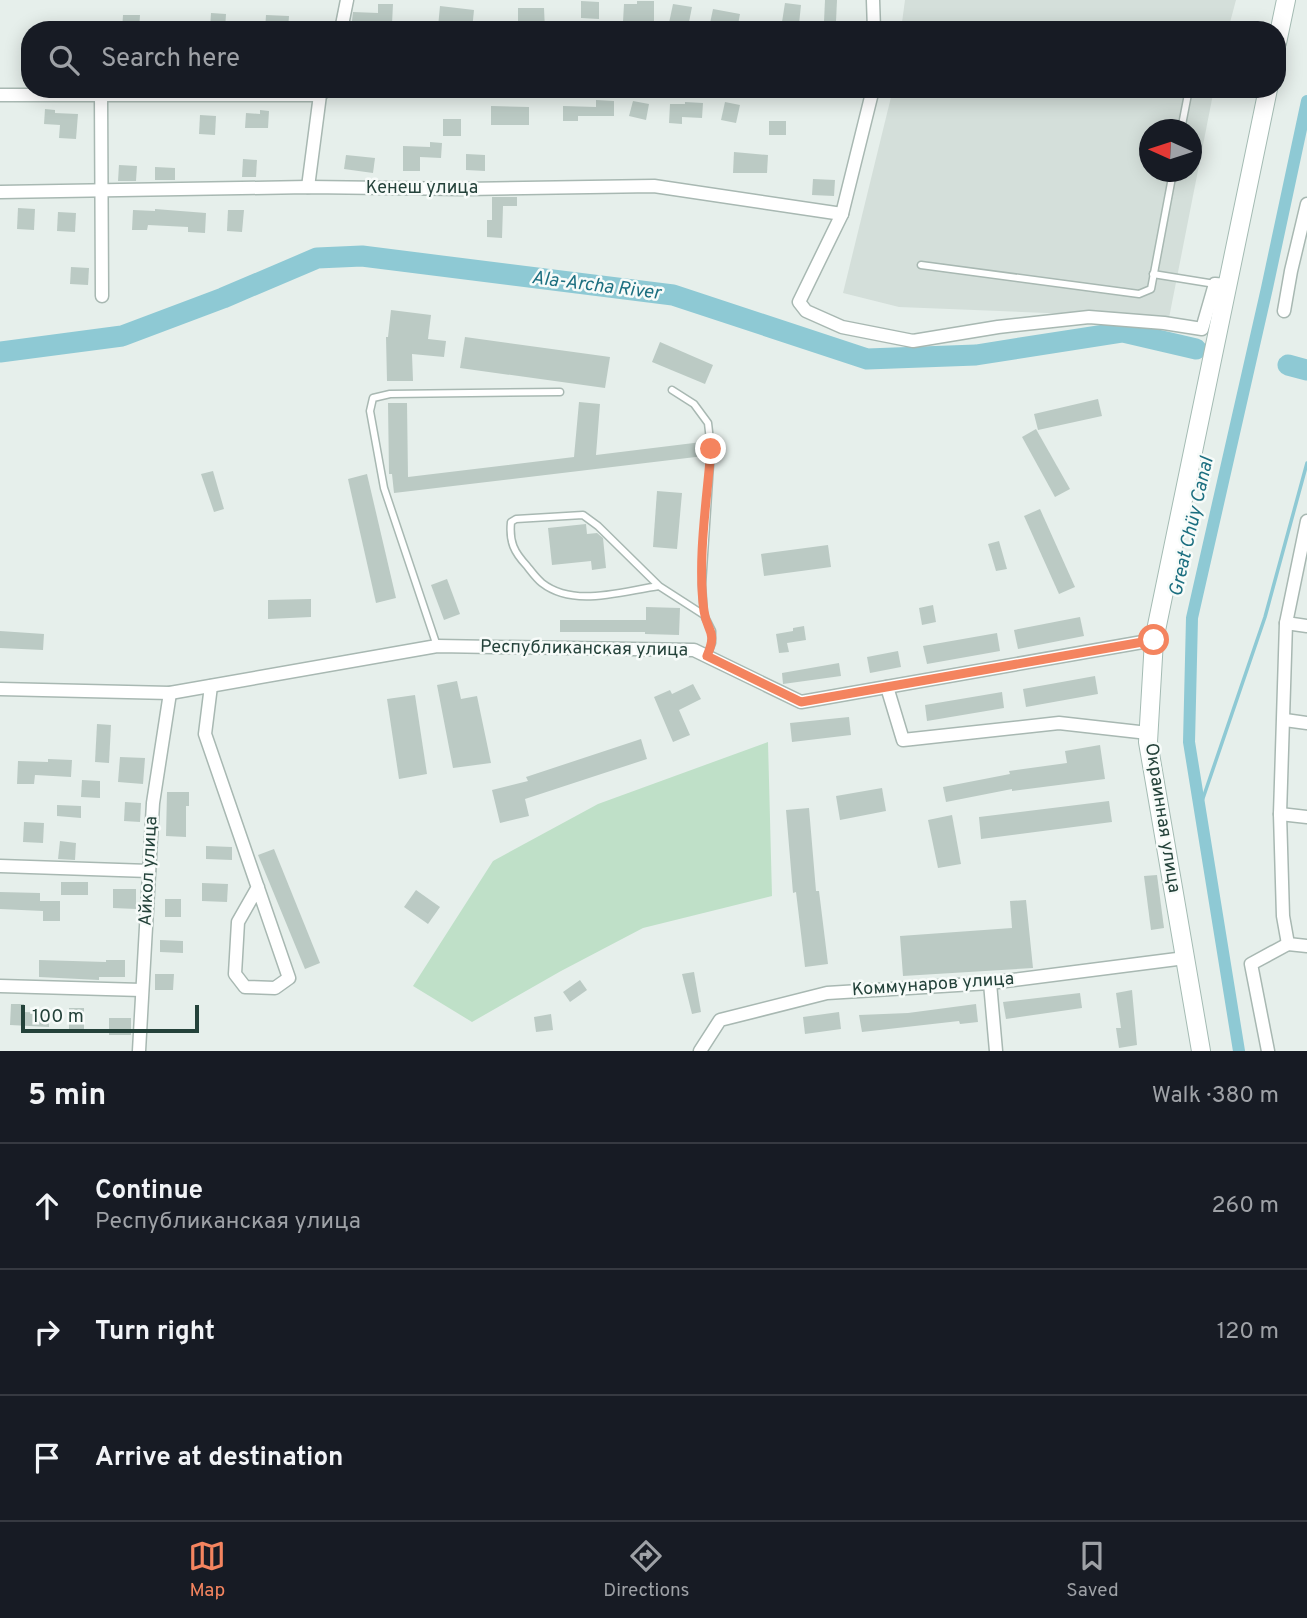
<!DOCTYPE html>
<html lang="en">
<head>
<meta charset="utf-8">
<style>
	:root { --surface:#171b24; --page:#20242c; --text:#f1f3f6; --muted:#9ea1a6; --line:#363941; --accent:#f4845f }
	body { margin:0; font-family:Overpass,sans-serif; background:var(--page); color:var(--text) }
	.compass { position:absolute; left:1139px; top:119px; width:63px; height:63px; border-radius:50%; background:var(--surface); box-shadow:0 4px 18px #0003; rotate:273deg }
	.scale { position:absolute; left:21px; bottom:18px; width:178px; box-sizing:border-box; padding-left:7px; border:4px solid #24423a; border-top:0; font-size:19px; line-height:24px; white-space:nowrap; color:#24423a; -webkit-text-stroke:5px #f7fbf9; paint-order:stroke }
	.stop { position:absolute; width:21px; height:21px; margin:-16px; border:5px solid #f4845f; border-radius:50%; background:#fff }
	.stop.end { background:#f4845f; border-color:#fff; box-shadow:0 2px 7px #0008 }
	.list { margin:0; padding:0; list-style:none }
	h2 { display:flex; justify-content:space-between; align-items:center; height:91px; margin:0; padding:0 28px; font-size:30px }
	h2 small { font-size:23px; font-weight:400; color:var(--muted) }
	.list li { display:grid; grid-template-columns:46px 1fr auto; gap:21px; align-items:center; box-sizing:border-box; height:126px; padding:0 28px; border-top:2px solid var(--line) }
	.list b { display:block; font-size:26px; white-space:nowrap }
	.list p { margin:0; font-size:23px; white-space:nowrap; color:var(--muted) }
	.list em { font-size:23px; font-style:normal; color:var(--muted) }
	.icon { flex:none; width:38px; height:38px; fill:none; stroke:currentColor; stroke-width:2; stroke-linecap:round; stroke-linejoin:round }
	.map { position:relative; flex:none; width:1307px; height:1051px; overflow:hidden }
	.search { position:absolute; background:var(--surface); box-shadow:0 4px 18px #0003; left:21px; right:21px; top:21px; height:77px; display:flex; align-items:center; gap:18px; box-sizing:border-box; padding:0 24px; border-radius:28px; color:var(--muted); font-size:26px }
	.sheet { height:469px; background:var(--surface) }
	nav { display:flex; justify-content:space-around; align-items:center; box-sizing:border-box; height:98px; border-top:2px solid var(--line); background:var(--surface); font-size:19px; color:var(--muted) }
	nav a { display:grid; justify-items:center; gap:4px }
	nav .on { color:var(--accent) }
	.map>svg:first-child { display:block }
</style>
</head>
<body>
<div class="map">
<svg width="1307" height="1051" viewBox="0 0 1307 1051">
	<rect width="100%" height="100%" fill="#e6efeb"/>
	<g fill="#d4dfda" fill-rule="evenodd">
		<polygon points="905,0 1236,0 1228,30 901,30"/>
		<path d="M 893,89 L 1214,89 L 1169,318 L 899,307 L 843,293 ZM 1150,130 L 1192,130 L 1192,172 L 1150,172 Z"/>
	</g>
	<polygon fill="#bfe0c8" points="768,742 772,896 643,928 561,971 472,1022 413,986 493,861 598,804"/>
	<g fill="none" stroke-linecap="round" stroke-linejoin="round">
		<polyline stroke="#8ec9d4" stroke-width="3.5" points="1200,807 1265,617 1307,463"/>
		<polyline stroke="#8ec9d4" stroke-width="12" points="1239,1051 1189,742 1192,618 1267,288 1307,101"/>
		<g stroke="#8ec9d4" stroke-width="21">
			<polyline points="0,352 122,336 223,298 317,258 362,256 673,295 867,359 976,355 1123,332 1196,349"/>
			<polyline points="1288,365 1307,370"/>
		</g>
	</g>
	<g fill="#bbcac4">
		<polygon points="825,0 837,0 836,22 824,22"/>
		<polygon points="581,1 599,2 599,19 581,18"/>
		<polygon points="637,1 654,1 654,21 623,22 624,4 637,4"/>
		<polygon points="785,3 801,5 799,24 782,22"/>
		<polygon points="378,4 393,4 392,24 363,23 363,30 351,30 353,12 378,13"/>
		<polygon points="673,4 692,7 688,27 669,23"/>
		<polygon points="440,6 474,10 472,30 438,27"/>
		<polygon points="518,8 544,8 545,30 529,30 529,26 518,25"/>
		<polygon points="713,9 740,14 737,30 709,28"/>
		<polygon points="211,13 226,14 225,30 210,30"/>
		<polygon points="123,15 140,15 139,30 122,30"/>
		<polygon points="266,15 289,16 288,30 265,30"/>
		<polygon points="596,100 614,101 614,116 578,116 578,121 563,121 563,106 596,107"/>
		<polygon points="633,101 649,104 646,120 629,116"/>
		<polygon points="685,102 703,103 702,118 682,117 682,124 669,123 670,104 685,104"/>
		<polygon points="725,102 740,105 736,123 721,120"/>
		<polygon points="491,106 529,107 529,125 491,125"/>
		<polygon points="45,109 55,110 55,113 78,114 76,139 59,138 60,125 44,124"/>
		<polygon points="260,110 269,111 268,128 245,128 246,113 260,114"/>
		<polygon points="200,115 216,116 215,135 199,134"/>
		<rect x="443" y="119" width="18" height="17"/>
		<rect x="769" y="121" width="17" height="14"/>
		<polygon points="430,142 442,143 441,158 420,157 420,171 403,171 403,146 430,147"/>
		<polygon points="734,152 768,155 767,173 733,173"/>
		<polygon points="466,154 485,155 485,171 466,170"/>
		<polygon points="346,155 375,158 373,173 344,169"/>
		<polygon points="243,159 257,160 256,177 242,177"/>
		<polygon points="119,165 137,166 136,181 118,181"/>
		<polygon points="155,167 175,168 175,180 155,180"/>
		<polygon points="813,179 835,180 834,196 812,195"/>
		<polygon points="492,197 517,197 517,206 503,206 502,238 487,237 487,220 492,220"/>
		<polygon points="18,208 35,209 34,230 17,229"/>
		<polygon points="155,209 206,213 205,233 188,232 188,227 148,225 147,230 132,230 133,210 155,211"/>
		<polygon points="228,210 244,210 242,232 227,231"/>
		<polygon points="58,212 76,213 75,232 57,231"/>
		<polygon points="71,267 89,268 88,285 70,284"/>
		<polygon points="391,310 431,315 428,339 446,341 444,357 412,354 413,381 387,381 386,337 388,337"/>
		<polygon points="465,337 610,357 605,388 460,368"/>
		<polygon points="660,342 713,365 705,384 652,362"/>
		<polygon points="1098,399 1102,416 1038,430 1034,414"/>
		<polygon points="579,402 600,404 596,455 702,442 704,456 394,493 392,474 389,474 388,403 407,403 408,477 574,457"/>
		<polygon points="1036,429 1070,489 1055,497 1022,437"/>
		<polygon points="213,471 224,509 214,512 201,474"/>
		<polygon points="367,474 396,598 376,603 348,479"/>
		<polygon points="657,491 682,493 677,549 653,547"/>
		<polygon points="1040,509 1075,587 1059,594 1024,516"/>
		<polygon points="586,524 587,534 597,533 603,538 606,568 592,570 591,561 552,565 548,528"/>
		<polygon points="999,541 1007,569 996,571 988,544"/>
		<polygon points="828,545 831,567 764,576 761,554"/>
		<polygon points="447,579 460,614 444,620 431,585"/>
		<polygon points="311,599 311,617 268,619 268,600"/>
		<polygon points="933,605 936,622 922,625 919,608"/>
		<polygon points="646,607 680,608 679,635 645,634 645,632 560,632 560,620 646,620"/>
		<polygon points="1080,617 1084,636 1018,649 1014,630"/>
		<polygon points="804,626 806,640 787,643 789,652 779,653 776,634 793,631 793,628"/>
		<polygon points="0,631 44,634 43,650 0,648"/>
		<polygon points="997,633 1000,651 927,664 923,646"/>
		<polygon points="898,651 901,667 870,673 867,657"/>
		<polygon points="839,663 841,676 783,684 782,673"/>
		<polygon points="1095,676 1098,694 1026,707 1023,689"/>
		<polygon points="457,681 461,699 477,696 491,763 453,768 437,685"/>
		<polygon points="693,684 701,699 679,710 690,735 673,742 654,697 670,690 672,694"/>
		<polygon points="1002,692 1004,708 927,721 925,705"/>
		<polygon points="415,695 427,774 399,779 387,699"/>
		<polygon points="849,717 851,735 792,742 790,723"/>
		<polygon points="97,724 111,725 109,763 95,762"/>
		<polygon points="641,739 647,759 525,799 529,816 500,823 492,790 528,781 526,777"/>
		<polygon points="1100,745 1105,779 1012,791 1012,789 946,802 943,787 1010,774 1009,771 1067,763 1065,751"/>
		<polygon points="120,757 145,758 143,784 118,782"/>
		<polygon points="48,759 72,760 71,777 35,775 34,784 17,784 18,761 48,762"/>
		<polygon points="82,780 100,781 100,798 81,797"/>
		<polygon points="882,788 886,811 840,820 836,796"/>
		<polygon points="167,792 189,792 189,806 186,806 186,837 166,836"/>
		<polygon points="1109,801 1112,822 981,839 979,817"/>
		<polygon points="125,802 141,803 140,822 124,821"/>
		<polygon points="57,805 81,806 81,818 57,816"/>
		<polygon points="809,808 816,891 819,891 828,964 805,967 796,892 793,893 786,810"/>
		<polygon points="952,815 961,864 938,868 928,820"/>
		<polygon points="24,822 44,823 43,843 23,842"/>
		<polygon points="60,841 76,843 75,860 58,859"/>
		<polygon points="206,846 232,847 232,860 206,859"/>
		<polygon points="274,849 320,963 305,969 258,855"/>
		<polygon points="1157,875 1164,928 1151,930 1144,876"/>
		<rect x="61" y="882" width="27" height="13"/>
		<polygon points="202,883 228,884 227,902 202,901"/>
		<polygon points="113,889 136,889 136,909 113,908"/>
		<polygon points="416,890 440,907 428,924 404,907"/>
		<polygon points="0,892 40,893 40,901 60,901 60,921 43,921 43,911 0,909"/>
		<rect x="165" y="899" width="16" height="18"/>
		<polygon points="1026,900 1033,968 903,976 900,936 1012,928 1010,901"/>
		<polygon points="160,940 183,941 183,953 160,952"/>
		<polygon points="39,960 106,962 106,960 125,960 125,977 99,977 99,980 39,977"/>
		<polygon points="694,972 701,1012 692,1014 682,974"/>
		<polygon points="155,974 174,974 173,990 155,990"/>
		<polygon points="580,980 587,990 570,1002 563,992"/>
		<polygon points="1132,990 1137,1045 1119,1048 1116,1028 1121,1028 1116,993"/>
		<polygon points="1080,993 1082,1008 1006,1019 1003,1002"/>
		<polygon points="11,1004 24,1004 24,1012 49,1013 49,1027 10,1025"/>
		<polygon points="976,1004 978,1022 960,1024 959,1021 862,1032 859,1015 908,1013"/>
		<rect x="69" y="1008" width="15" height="22"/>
		<polygon points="839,1012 841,1029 805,1034 803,1017"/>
		<polygon points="551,1014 553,1030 536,1032 534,1017"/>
		<rect x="109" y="1018" width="22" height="17"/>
	</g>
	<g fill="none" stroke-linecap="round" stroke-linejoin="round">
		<g stroke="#a8b8b2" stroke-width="9">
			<g id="lane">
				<polyline points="1181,130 1189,89"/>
				<polyline points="921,265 1139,294 1151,289 1173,172"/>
				<polyline points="1153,274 1215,284"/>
				<polyline points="672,390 694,404 708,423 711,449 702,585 704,615"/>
				<path d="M 659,586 C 622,591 574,608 542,583 C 536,578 531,571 527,566 C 514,552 509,542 511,522 L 516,519 L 583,515 L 598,526 L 659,586 L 704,615 L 712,631 L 712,643 L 707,656"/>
				<polyline points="437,646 384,488 370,411 373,398 390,394 560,392"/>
			</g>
		</g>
		<g stroke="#a8b8b2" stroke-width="15">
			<g id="street">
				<polyline points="873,0 874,30"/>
				<polyline points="341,30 347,0"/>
				<polyline points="873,89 842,214 799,302 806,311 842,327 913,341 998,327 1089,317 1164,323 1202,329 1215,284 1227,285"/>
				<polyline points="0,95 320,95"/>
				<polyline points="101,95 102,296"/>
				<polyline points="308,187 320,95 327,89"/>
				<polyline points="0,192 308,187 466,189 654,186 842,214"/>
				<polyline points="1284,311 1291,271 1307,204"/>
				<polyline points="1286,623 1307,626"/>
				<polyline points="211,686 205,734 289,978 275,988 245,987 235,974 238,922 258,887"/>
				<polyline points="887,687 903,740 1059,723 1148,733"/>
				<polyline points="0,689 170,693 437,646 694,650 801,702 1154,640"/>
				<polyline points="1285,720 1307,723"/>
				<polyline points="1280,814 1307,817"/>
				<polyline points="0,866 149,871"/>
				<polyline points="1288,944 1283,916 1280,814 1286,623 1307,521"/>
				<polyline points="1288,944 1307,946"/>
				<polyline points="990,983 996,1051"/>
				<polyline points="0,986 142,990"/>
				<polyline points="139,1051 153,803 170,693"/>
				<polyline points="700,1051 720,1020 827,993 990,983 1185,958"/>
				<polyline points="1268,1051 1251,964 1288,944"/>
			</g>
		</g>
		<g stroke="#a4bbb3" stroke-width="20">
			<g id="secondary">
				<polyline points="1277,43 1286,0"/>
				<polyline points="1201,1051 1148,742 1154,640 1268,89"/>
			</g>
		</g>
		<use href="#lane" stroke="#fff" stroke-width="6"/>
		<use href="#street" stroke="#fff" stroke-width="12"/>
		<use href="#secondary" stroke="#fff" stroke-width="18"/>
	</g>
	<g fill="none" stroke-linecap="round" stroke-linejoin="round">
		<path stroke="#f4845f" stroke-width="9" d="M 711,449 C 707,499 697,561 704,611 C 707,633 718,630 707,656 L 801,702 L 1154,640"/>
	</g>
	<g text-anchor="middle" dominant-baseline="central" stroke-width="5" stroke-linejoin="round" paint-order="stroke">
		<g font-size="18" fill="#24423a" stroke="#f7fbf9">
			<text x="422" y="188">Кенеш улица</text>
			<text transform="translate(584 649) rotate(1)">Республиканская улица</text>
			<text transform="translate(1162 818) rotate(81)">Окраинная улица</text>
			<text transform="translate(149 871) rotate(-87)">Айкол улица</text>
			<text transform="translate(933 985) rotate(-4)">Коммунаров улица</text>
		</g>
		<g font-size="19" font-style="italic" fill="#1c6f80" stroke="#f7fbf9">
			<text transform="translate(596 286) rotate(7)">Ala-Archa River</text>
			<text transform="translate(1192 527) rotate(-77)">Great Chüy Canal</text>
		</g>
	</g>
</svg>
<svg class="compass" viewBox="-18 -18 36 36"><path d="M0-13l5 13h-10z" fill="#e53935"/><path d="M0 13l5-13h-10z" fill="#9ea1a6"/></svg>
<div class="scale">100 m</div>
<div class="stop" style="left:1154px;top:640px"></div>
<div class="stop end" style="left:711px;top:449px"></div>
<div class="search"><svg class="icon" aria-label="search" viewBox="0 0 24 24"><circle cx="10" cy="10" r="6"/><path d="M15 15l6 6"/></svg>Search here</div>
</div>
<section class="sheet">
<h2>5 min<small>Walk · 380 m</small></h2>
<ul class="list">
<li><svg class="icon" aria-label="ahead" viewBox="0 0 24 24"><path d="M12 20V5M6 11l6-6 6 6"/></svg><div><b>Continue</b><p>Республиканская улица</p></div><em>260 m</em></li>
<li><svg class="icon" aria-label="right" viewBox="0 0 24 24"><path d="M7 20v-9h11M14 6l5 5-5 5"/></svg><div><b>Turn right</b></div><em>120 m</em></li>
<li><svg class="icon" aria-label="arrive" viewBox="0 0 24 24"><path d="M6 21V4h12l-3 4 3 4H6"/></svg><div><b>Arrive at destination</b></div></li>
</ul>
</section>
<nav>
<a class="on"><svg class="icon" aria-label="map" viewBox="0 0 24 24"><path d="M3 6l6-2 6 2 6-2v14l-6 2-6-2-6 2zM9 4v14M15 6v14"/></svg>Map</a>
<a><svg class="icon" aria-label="directions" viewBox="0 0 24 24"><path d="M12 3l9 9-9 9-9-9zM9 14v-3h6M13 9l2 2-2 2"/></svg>Directions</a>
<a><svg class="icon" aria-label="saved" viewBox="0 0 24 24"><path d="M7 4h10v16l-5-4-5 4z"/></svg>Saved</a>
</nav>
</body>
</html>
